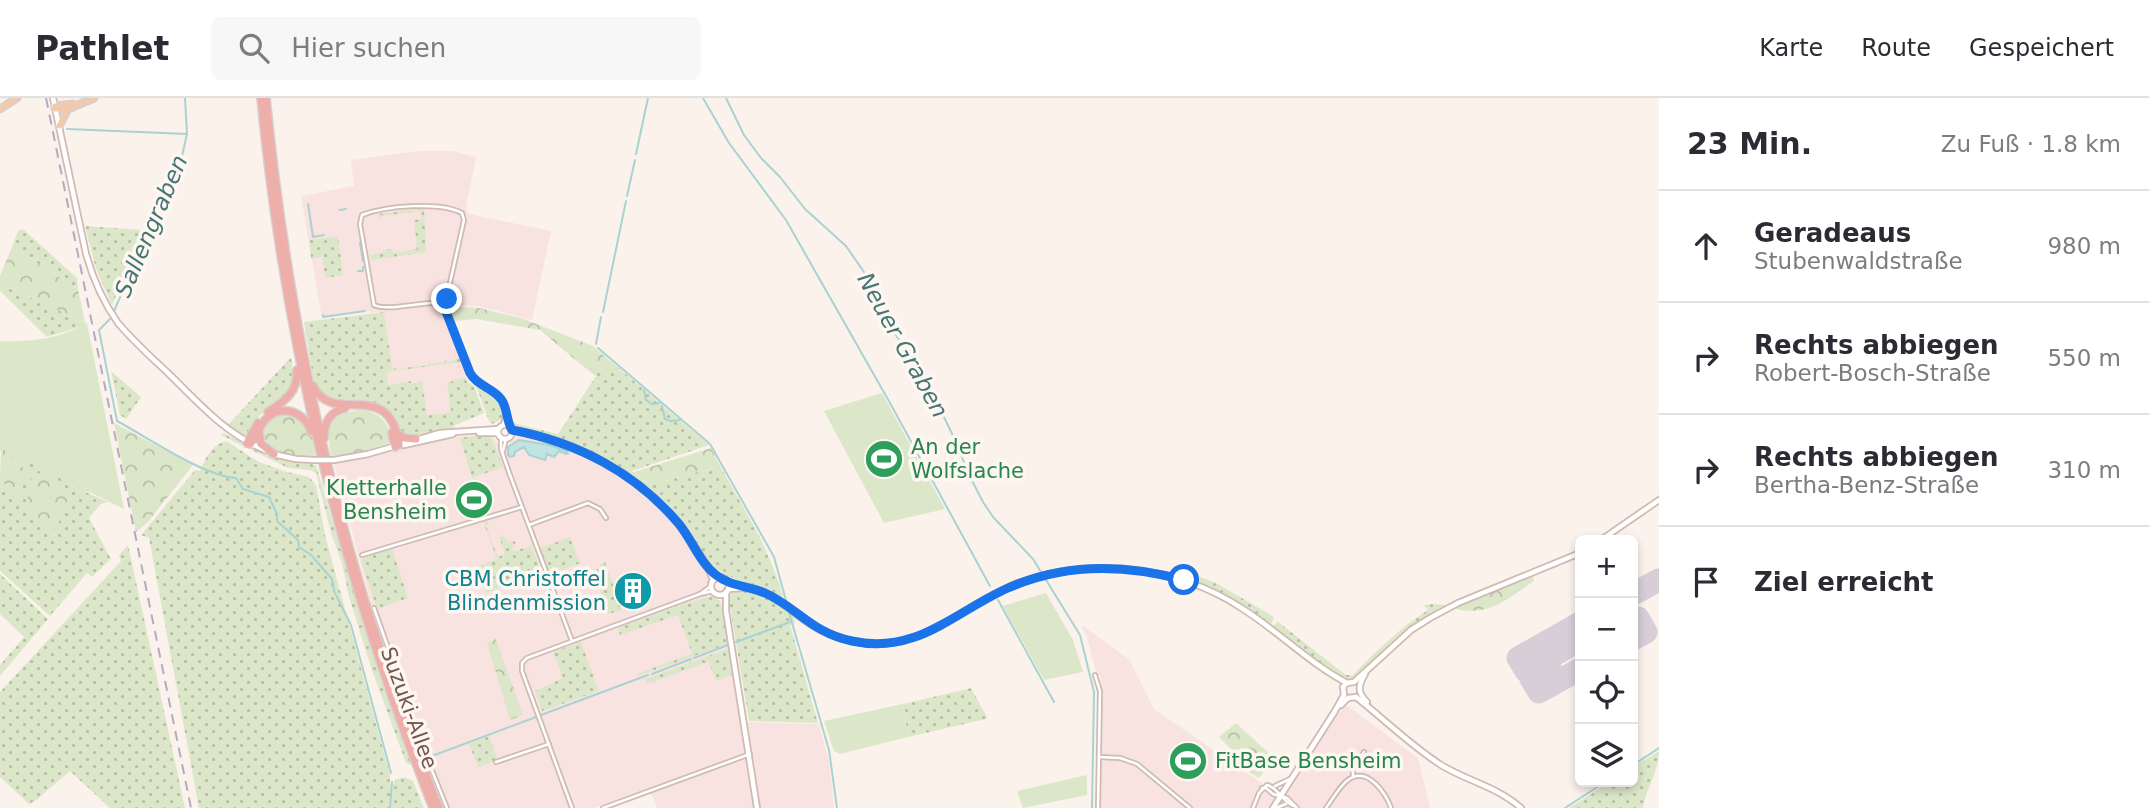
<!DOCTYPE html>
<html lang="de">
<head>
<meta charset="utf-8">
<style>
	:root { --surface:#fff; --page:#f7f7f7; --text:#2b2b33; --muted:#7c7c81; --line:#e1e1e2 }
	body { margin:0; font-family:"DejaVu Sans",sans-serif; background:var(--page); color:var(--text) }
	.controls { position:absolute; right:21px; bottom:21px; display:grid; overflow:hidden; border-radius:10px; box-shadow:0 4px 10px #0003 }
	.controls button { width:63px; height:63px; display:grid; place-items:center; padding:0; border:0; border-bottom:2px solid var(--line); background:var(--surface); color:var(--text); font:35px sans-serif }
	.stop { position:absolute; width:21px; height:21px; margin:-16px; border:5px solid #1a73e8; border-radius:50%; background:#fff }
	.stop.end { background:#1a73e8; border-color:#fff; box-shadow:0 2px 7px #0008 }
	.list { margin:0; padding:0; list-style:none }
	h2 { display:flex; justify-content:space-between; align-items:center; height:91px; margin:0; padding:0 28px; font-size:30px }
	h2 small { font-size:23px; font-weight:400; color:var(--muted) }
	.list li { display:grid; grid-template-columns:46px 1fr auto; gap:21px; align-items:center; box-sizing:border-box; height:112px; padding:0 28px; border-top:2px solid var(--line) }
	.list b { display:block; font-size:26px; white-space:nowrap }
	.list p { margin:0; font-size:23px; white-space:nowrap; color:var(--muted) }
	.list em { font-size:23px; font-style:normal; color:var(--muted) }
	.icon { flex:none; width:38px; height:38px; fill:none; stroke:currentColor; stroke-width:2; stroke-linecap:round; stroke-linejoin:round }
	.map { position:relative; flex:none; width:1659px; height:710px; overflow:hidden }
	header { display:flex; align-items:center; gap:42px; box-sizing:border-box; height:98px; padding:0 35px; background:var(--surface); border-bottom:2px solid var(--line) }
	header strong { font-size:33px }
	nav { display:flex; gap:38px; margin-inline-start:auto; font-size:24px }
	.search { width:490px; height:63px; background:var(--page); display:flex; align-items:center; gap:18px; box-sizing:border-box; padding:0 24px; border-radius:10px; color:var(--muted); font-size:26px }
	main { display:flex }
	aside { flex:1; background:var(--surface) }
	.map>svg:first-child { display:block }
</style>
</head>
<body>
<header>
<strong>Pathlet</strong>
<div class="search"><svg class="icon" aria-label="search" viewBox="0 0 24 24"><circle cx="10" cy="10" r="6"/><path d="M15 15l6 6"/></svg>Hier suchen</div>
<nav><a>Karte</a><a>Route</a><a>Gespeichert</a></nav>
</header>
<main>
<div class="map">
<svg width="1659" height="710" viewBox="0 0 1659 710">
	<defs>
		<pattern id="grass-dots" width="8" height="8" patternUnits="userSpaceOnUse" patternTransform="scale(1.75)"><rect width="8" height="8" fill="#dce7ca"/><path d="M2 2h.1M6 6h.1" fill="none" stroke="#b7bea6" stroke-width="1.8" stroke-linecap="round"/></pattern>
		<pattern id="forest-crowns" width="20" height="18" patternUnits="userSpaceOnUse" patternTransform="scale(1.75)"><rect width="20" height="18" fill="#dce7ca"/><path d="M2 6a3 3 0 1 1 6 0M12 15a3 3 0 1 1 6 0" fill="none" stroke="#b7bea6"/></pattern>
	</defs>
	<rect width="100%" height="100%" fill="#fbf2eb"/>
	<g fill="#f9e3e0">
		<polygon points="418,53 452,53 476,59 466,109 469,116 551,133 532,222 478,208 450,207 442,209 480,317 418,335 388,287 379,214 371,215 370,213 322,220 301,98 354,88 351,62"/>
		<polygon points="488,337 492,337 498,346 507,347 518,338 554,345 572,351 616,372 649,398 668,416 684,436 708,475 709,483 705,489 708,498 715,499 721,503 745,624 819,626 829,663 834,710 657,710 650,691 593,710 443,710 373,512 334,366 450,339"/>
		<polygon points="1083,528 1129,561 1154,611 1266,688 1286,693 1345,606 1418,660 1430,710 1098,710 1103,591 1100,577 1097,577 1087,540 1082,530"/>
	</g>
	<g fill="url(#grass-dots)">
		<polygon points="424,110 426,154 372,162 369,157 382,155 383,152 392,151 393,155 417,151 414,122 421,121 420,113 382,118 380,121 379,116"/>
		<polygon points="85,128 144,132 112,207 96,171"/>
		<polygon points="23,131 77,180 78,191 12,149 18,133"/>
		<polygon points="338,138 343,177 325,180 322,159 311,161 309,142"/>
		<polygon points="0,186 85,224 86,227 47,239 0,193"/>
		<polygon points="384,214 392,269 397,271 403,271 404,268 405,270 412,269 412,267 413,269 420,268 420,265 421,268 428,267 428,264 430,266 437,265 437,263 438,265 445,264 445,262 447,264 459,260 461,264 387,274 388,287 411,283 412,285 422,283 427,317 451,314 447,285 465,279 466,283 474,288 484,315 453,328 458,331 408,339 399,335 387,315 330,303 314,286 304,224"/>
		<path d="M 593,248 L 709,347 L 632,373 L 650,387 L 720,368 C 744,411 770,451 783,499 L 752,489 L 735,486 L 737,482 L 718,472 L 715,474 C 658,388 615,354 514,331 L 508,321 L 517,326 L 558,336 L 596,278 L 584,269 L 602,272 L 604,258 Z"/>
		<polygon points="291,259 294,278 288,294 259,318 249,336 244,337 228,327"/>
		<polygon points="111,273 141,299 126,321 120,317"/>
		<polygon points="0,280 96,396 83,393 108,404 101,406 89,420 111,461 92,479 87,475 50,518 0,473 0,382 18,398 19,391 0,352"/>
		<path d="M 475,285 C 491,294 504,300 503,321 L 492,326 L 489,323 Z"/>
		<polygon points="224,335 269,358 316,367 359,513 412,667 406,665 372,572 349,499 342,465 331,435 316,375 310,372 288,370 221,337"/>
		<polygon points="482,337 491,338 503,369 472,380 460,340"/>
		<path d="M 226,343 L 259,364 L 287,374 L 309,379 L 316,387 L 325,437 L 390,677 L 390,687 L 394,686 L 394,682 L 404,679 L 413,683 L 424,710 L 199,710 L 149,440 L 141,437 L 195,372 L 200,373 C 206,360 211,347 226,343 Z"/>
		<polygon points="487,422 489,426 486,428 498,459 505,456 499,438 495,436 507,440 506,442 510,444 512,442 516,444 512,451 513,453 529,449 531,445 541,474 486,495 477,468 497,461 483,423"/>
		<polygon points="570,439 580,465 550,477 540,450"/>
		<polygon points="128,447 185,710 110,710 70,673 35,703 29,706 0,679 0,594 121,463 119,457"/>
		<polygon points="392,450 408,500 377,511 361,463 364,459"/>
		<polygon points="605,464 622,512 608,516 593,472 600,469 600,466"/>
		<polygon points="1177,470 1216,485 1274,519 1272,525 1267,526 1230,501 1177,478 1174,474"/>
		<polygon points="0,476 48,521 0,578 0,567 24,539 0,516"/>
		<path d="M 736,492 C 759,492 775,505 793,518 L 795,525 L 790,527 L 818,625 L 749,623 L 729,503 L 731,495 Z"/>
		<polygon points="711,498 720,503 728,546 638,578 637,576 692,555 678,517 620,537 618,530 683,506"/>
		<path d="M 1432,506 L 1444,507 L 1446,509 L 1398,541 L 1354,582 C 1335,584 1291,543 1274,531 L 1273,528 L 1278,524 L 1346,577 L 1353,577 C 1377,552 1400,530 1428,512 L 1424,507 Z"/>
		<polygon points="581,544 599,593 542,613 535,593 563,580 553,554"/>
		<polygon points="730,550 734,576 716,583 709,564 647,586 645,581"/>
		<polygon points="971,590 987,619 986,621 908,639 903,606"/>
		<polygon points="489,638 498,662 478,669 469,646"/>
		<path d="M 1659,653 C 1659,673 1646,690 1643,710 L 1569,710 L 1610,684 L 1633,684 L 1633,669 Z"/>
	</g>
	<g fill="url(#forest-crowns)">
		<polygon points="12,149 78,191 85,224 0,186 0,178"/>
		<polygon points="451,208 479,210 521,220 593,248 604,258 607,270 602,273 584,269 540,232 476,221 454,223"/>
		<path d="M 360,312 C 378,313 393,326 389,345 L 356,356 L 331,358 C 326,329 327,316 360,312 Z"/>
		<path d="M 287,315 C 310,321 312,338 316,359 C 301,358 285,358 272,351 C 257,343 261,322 276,317 C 279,315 283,315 287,315 Z"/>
		<polygon points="114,325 193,367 147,425 136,434"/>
		<polygon points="711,350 720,368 650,387 634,374"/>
		<polygon points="1,351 29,375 19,391 18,398 0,382"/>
		<polygon points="34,373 58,385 76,401 52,433 28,410 28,390"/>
		<path d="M 1530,478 L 1533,479 L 1534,483 C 1508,500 1489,519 1456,511 L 1457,507 Z"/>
		<polygon points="496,541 523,617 510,622 487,545"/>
		<polygon points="1236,625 1274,660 1259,680 1249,674 1250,670 1219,639"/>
	</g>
	<g fill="#dce7ca">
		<path d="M 87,225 L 124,411 L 22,361 L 0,345 L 0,243 C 31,244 61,241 87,225 Z"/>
		<polygon points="882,295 945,411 884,425 876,410 824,313"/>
		<polygon points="1046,495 1073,542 1083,574 1044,582 1003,508"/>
		<polygon points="903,606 908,639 840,656 834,653 824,623"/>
		<polygon points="1087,677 1087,697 1023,710 1017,693"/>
	</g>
	<polygon fill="#c1e3e1" stroke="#a8d3d2" stroke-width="2" points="519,342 549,347 567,353 568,355 566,356 559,353 554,359 547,356 545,362 529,357 524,349 515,354 514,358 510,359 508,357 508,349"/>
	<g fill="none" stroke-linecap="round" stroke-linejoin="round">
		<g stroke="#a8d3d2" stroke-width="2">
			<polyline points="703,0 729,45 786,122 890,305 990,488"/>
			<polyline points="726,0 744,37 761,60 780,79 805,111 846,148 866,177 893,232 940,311 958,348 967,373 983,404 993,419 1033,461 1080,537 1094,594 1092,710"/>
			<polyline points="67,31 187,36"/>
			<polyline points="636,56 648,0"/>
			<polyline points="627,98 635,62"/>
			<polyline points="308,106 313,139 324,137"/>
			<polyline points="340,112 346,111"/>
			<polyline points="360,145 363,163"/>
			<polyline points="358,173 363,173 363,169"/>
			<polyline points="114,213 182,58 187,36 185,0"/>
			<polyline points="603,214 626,103"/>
			<polyline points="323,217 323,219 365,213"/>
			<path d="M 110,221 L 99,232 L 117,323 C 149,340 201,377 236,380 L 243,391 L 269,399 L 277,416 L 277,423 L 298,442 L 299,449 L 311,457 L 332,481 L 334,493 L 351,527 L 391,675"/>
			<polyline points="596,246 601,219"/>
			<polyline points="598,250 710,346 774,459 787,506"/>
			<polyline points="644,292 646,302 652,306 659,305"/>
			<polyline points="662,308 665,321 671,323 680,322"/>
			<polyline points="998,502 1054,604"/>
			<polyline points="788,511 829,652 837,710"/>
			<polyline points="736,544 790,524"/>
			<polyline points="694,560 728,547"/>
			<polyline points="652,576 691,561"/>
			<polyline points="541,617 648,577"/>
			<polyline points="432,658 536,619"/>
			<polyline points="1633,667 1659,650"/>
			<polyline points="390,710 392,684"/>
			<polyline points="1565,710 1605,684"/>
		</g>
		<g stroke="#d7ced8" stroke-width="23">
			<polyline points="1633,496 1659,482"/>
			<polyline points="1633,524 1638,520 1646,534 1633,541"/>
			<polyline points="1580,525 1518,560 1526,573 1580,542"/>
			<polyline points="1550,570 1531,581 1539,594 1580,571"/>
		</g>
		<g stroke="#cebbb4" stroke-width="6">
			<g id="street">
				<path d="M 445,207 L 449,214 L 450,223 L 445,207 L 464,122 L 462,115 C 440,103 385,108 362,117 L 360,126 L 374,207 C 387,214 427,203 446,204"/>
				<path d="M 451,224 C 457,241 462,261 470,276 C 483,299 509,287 507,327"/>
				<polyline points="503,327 506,315"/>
				<polyline points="501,340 501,351 510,377 572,543"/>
				<polyline points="503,353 506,341"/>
				<polyline points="529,427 588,405 600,411 606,420"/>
				<polyline points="362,457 522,409"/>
				<polyline points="700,496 711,488"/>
				<polyline points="374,510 425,655 447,710"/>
				<polyline points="1095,577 1100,593 1098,710"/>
				<polyline points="1099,659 1120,660 1137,666 1190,710"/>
				<polyline points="496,664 549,646"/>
				<polyline points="1353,678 1353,671 1364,654"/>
				<polyline points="1275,688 1290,681"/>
				<polyline points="1262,690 1266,690 1273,696 1287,700 1297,710"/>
				<polyline points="572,710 522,573 522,565 527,560 700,496 713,493"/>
				<polyline points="603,710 750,656"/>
				<path d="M 1253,710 L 1259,695 L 1267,687 C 1279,690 1282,704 1294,708"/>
				<polyline points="1276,710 1286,706"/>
				<path d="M 1326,710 C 1333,701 1341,685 1351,680 C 1369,670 1386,696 1391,710"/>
			</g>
		</g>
		<g stroke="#d0bab2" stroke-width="8">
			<g id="secondary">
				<path d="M 53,0 L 86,156 C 93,181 103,204 118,225 C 133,243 151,259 168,275 C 198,304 225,336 265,352"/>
				<circle cx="505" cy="334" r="7"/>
				<path d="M 512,332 C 585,346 650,382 692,444 C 700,456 709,469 713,482"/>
				<polyline points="479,335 498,335"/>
				<polyline points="404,347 453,336"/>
				<polyline points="273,356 296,361 313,362"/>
				<polyline points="334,362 368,356 440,335 498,331"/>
				<polyline points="1601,442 1659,402"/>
				<circle cx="720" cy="488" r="9"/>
				<path d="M 728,485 C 742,488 756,491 769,497 C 782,504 792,513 804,522 C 825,537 852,546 878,546 C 929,545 964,509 1009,489 C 1084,457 1175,466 1243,511 C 1279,534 1309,565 1347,585"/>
				<polyline points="728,491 744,490"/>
				<polyline points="726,494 726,513 757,710"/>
				<path d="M 1365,576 C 1358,588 1357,594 1367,604"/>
				<polyline points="1343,589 1347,585 1354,584 1411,532 1430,520 1458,505 1580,455"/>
				<path d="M 1356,599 C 1384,621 1410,647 1441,667 C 1467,683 1498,689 1521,710"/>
				<polyline points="1341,607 1348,600 1356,599"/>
				<polyline points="1273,710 1335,613 1344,597 1343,589"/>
			</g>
		</g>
		<g stroke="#d8d0ce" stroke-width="9">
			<g id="primary">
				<polyline points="55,8 73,6"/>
				<polyline points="0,11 17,0"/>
				<polyline points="55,11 68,11 94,0"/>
				<polyline points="59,28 68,11"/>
			</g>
		</g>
		<g stroke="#d8d0ce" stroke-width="10">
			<g id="highway">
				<path d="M 261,0 C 285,249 342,477 433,710"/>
				<path d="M 266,0 C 283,169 314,337 364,500 C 386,571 412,641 439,710"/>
				<path d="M 313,288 C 334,330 389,277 399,347"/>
				<path d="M 268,314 C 285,303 298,294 297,272"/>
				<polyline points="259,335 261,346 274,356"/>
				<polyline points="392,335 395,349"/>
				<polyline points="398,336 404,340 416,341"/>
				<path d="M 324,340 C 324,324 330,314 345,310"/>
				<polyline points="247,345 258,325"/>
				<path d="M 250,346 C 257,339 259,329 265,322 C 280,305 304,313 311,333"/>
			</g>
		</g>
		<use href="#street" stroke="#fff" stroke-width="2.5"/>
		<use href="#secondary" stroke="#fff" stroke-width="4.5"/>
		<use href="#primary" stroke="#f2caab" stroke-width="5"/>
		<use href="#highway" stroke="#eeaea9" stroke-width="7"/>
		<polyline stroke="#b3aac4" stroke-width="2" stroke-dasharray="10 7" stroke-linecap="butt" points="46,0 191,710"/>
		<g stroke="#d0bab2" stroke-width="8" stroke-linecap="butt">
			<polyline id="secondary-bridge" points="313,362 334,362"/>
		</g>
		<use href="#secondary-bridge" stroke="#fff" stroke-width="4.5"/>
	</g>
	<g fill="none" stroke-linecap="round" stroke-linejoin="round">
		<path stroke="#1a73e8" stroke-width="9" d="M 447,201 L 445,211 L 470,275 C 477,288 493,290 501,301 C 508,310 506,323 512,332 C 577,344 636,375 679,426 C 692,442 700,465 716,477 C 730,488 748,488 765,495 C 798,510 812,535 852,543 C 917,557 954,514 1008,490 C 1064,465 1125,466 1184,482"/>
	</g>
	<defs>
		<g id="stadium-disc" transform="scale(2.0125)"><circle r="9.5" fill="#2e9e5b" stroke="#fdf6f1"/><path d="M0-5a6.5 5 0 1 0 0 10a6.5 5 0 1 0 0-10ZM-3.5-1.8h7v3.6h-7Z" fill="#fff"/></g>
		<g id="building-disc" transform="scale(2.0125)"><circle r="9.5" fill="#0f9aa8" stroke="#fdf6f1"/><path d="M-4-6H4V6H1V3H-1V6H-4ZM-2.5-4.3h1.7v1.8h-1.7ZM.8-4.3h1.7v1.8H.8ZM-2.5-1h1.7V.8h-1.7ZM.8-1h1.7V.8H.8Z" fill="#fff"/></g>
	</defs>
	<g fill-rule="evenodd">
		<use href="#stadium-disc" x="884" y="361"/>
		<use href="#stadium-disc" x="474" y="402"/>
		<use href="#building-disc" x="633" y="493"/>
		<use href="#stadium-disc" x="1188" y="663"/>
	</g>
	<g text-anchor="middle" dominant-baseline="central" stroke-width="7" stroke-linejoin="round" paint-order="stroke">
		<g font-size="21" fill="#27864d" stroke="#fdf6f1" text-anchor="start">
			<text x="911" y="349">An der<tspan x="911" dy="24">Wolfslache</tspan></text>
			<text x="447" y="390" text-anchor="end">Kletterhalle<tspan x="447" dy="24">Bensheim</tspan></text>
			<text x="1215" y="663">FitBase Bensheim</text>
		</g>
		<g font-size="21" fill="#0d838f" stroke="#fdf6f1" text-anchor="end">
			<text x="606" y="481">CBM Christoffel<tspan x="606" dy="24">Blindenmission</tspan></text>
		</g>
		<g font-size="21" fill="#735650" stroke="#fdf6f1">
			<text transform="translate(409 610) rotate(70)">Suzuki-Allee</text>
		</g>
		<g font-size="23" font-style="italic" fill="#467676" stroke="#fdf6f1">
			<text transform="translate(151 128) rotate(-67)">Sallengraben</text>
			<text transform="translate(903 247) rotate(61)">Neuer Graben</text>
		</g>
	</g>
</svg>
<div class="controls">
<button>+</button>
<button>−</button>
<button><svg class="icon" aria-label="locate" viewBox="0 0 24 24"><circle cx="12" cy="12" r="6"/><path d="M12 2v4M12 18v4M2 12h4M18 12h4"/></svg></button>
<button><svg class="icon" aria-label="layers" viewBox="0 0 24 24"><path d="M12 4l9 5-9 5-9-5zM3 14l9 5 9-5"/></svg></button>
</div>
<div class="stop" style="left:1184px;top:482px"></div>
<div class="stop end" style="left:447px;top:201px"></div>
</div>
<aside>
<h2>23 Min.<small>Zu Fuß · 1.8 km</small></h2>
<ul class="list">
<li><svg class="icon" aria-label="ahead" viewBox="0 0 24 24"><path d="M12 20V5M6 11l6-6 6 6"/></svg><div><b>Geradeaus</b><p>Stubenwaldstraße</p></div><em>980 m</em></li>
<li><svg class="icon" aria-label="right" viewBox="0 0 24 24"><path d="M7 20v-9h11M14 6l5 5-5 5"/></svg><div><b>Rechts abbiegen</b><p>Robert-Bosch-Straße</p></div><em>550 m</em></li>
<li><svg class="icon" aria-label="right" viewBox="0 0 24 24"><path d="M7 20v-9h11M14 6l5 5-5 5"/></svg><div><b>Rechts abbiegen</b><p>Bertha-Benz-Straße</p></div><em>310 m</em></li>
<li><svg class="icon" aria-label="arrive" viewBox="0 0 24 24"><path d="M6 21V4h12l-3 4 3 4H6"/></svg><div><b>Ziel erreicht</b></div></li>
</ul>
</aside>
</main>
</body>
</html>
